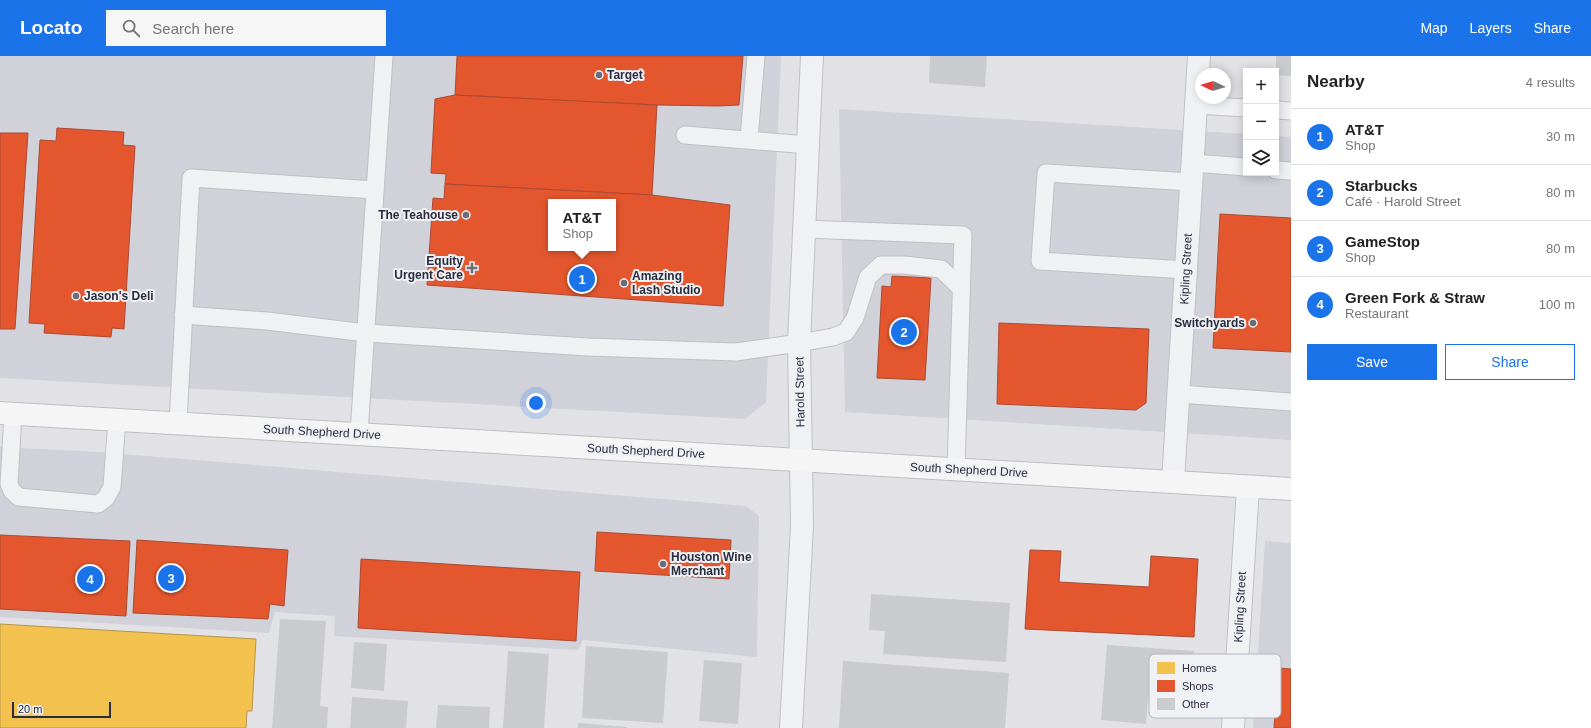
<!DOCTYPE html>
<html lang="en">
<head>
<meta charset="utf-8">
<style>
	:root { --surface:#fff; --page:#f6f6f6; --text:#222; --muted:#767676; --line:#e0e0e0; --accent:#1a73e8 }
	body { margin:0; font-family:Arial,sans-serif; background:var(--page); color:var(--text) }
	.controls { position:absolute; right:12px; top:12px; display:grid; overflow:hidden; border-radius:0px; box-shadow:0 2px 10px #0003 }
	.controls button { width:36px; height:36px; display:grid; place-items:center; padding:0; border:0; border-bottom:1px solid var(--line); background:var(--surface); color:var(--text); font:20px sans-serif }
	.compass { position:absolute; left:1195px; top:12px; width:36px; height:36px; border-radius:50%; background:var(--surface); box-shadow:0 2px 10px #0003; rotate:274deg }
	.scale { position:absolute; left:12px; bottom:10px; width:99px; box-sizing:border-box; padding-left:4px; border:2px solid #2a2d3e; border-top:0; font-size:11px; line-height:14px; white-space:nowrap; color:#2a2d3e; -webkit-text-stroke:3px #eff1f5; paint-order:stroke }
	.you { position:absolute; left:536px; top:347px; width:14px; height:14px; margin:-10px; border:3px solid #fff; border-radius:50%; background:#1a73e8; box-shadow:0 0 0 6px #1a73e833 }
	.badge { display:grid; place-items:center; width:26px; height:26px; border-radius:50%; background:var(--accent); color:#fff; font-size:13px; font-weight:700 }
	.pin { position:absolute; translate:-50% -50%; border:2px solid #fff; box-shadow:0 1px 4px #0006 }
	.popup { position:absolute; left:548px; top:143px; width:68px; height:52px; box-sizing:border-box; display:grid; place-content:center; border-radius:0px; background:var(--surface); filter:drop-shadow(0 1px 3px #0005); font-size:13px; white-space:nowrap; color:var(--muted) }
	.popup b { font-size:15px; color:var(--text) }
	.popup::after { content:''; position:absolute; left:50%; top:100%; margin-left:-8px; border:8px solid transparent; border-top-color:var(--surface) }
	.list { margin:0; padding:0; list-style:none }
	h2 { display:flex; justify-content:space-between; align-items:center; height:52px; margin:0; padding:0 16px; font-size:17px }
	h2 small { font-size:13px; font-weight:400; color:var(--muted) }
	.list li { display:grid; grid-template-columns:26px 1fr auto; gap:12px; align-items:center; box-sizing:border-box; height:56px; padding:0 16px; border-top:1px solid var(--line) }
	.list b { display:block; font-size:15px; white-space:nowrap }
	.list p { margin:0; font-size:13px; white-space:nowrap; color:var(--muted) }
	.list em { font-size:13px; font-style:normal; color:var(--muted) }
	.actions { display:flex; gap:8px; padding:12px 16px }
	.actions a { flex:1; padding:9px 0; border:1px solid var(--accent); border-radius:0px; text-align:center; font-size:14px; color:var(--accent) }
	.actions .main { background:var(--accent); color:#fff }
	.icon { flex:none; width:22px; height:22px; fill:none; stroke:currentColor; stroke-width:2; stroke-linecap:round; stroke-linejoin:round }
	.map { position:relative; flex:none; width:1291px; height:672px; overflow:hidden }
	header { display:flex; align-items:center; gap:24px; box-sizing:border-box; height:56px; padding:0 20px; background:var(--accent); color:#fff }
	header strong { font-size:19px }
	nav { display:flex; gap:22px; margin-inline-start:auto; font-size:14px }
	.search { width:280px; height:36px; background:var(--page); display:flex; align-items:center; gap:10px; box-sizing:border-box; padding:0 14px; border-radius:0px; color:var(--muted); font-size:15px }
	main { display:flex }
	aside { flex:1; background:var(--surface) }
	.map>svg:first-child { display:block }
</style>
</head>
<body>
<header>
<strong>Locato</strong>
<div class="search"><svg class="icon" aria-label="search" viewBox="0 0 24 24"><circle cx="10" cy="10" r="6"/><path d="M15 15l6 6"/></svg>Search here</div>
<nav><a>Map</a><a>Layers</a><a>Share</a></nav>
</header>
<main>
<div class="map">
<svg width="1291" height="672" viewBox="0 0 1291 672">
	<rect width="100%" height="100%" fill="#e2e2e6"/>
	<g fill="#d0d1d9" fill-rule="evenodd">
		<path d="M 0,0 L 781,0 L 766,346 L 745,363 L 0,322 ZM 551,146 L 613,146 L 613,192 L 551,192 Z"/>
		<polygon points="839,53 1246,78 1246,117 1276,117 1276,80 1291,81 1291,384 845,356"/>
		<polygon points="0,391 99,396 746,450 759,460 757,601 583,584 578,594 334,580 335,560 275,556 269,577 0,561"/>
		<polygon points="1265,485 1291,487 1291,672 1253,672"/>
	</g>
	<polygon fill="#f2c14e" stroke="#b69549" points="0,568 256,583 252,655 247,655 246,672 0,672"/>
	<g fill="#e4572e" stroke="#ac4a33" fill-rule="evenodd">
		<polygon points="457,0 743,0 739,49 718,50 657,49 455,39"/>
		<polygon points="455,39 657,49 652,139 445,128 446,118 431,117 435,43"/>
		<polygon points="57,72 124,76 123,89 135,90 124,273 112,272 111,281 44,277 45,268 29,267 40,84 56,85"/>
		<polygon points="0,77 28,77 15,273 0,273"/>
		<path d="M 445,128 L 652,139 L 730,149 L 723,250 L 427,229 L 433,142 L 444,143 ZM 551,146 L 613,146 L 613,192 L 551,192 Z"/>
		<polygon points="1220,158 1291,162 1291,296 1213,292"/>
		<polygon points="892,220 931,222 925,324 877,322 882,230 891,231"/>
		<polygon points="999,267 1149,273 1146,347 1136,354 997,348"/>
		<polygon points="597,476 731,484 729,523 595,515"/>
		<polygon points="0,479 130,485 126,560 0,553"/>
		<polygon points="137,484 288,494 284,550 270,548 268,563 133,557"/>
		<polygon points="1030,494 1061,495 1059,526 1149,531 1151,500 1198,503 1194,581 1025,573"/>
		<polygon points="361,503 580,516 576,585 358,572"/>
		<polygon points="1278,612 1291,613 1291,672 1274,672"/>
	</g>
	<g fill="#cacbce">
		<polygon points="930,0 987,0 985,31 929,27"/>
		<polygon points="1276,0 1291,0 1291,20 1276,19"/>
		<polygon points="871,538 1010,547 1006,606 883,598 885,575 869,574"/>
		<polygon points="280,563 326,565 320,650 328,651 327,672 272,672"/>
		<polygon points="354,586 387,588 384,635 351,632"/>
		<polygon points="1107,589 1194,595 1191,644 1148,641 1146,668 1101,664"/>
		<polygon points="586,590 668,596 663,667 582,662"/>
		<polygon points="508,595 549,598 544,672 503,672"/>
		<polygon points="704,604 742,607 738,668 699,665"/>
		<polygon points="843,605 1009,617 1005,672 839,672"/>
		<polygon points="352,641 408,645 406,672 350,672"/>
		<polygon points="438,649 490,651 489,672 436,672"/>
		<polygon points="578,667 627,671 627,672 578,672"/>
	</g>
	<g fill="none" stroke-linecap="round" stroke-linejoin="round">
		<g stroke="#c0c0c4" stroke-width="19">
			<g id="service">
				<polyline points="1196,49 1246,52"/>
				<polyline points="1276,54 1291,55"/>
				<polyline points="685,79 808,89"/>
				<polyline points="749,83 756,0"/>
				<polyline points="1193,107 1246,111"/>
				<polyline points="1276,114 1291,115"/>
				<polyline points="804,173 963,179 956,414"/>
				<polyline points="1186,214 1040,205 1046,117 1191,126"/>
				<polyline points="183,259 267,265 366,277 588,291 736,296 799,287 833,281 846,276 855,262 868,221 881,209 904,209 941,213 961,232"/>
				<polyline points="1179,338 1291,346"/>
				<polyline points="13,358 9,428 12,435 19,441 98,448 106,442 112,431 117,364"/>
				<polyline points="178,367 191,122 375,134"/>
				<polyline points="359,378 384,0"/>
			</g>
		</g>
		<g stroke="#c0c0c4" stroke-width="24">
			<g id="minor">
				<polyline points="1173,426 1199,0"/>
				<polyline points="791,672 802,470 799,287 812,0"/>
				<polyline points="1233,672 1248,431"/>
			</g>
		</g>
		<g stroke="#bebfc4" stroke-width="24">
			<polyline id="primary" points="0,357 1291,433"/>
		</g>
		<use href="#service" stroke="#f0f1f3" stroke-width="17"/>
		<use href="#minor" stroke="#f0f1f3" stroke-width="22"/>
		<use href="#primary" stroke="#f5f5f6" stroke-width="22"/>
	</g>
	<g fill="#6a6c79" stroke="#eff1f5" stroke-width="1.5">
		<circle cx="599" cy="19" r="4"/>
		<circle cx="466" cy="159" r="4"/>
		<path d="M470 206h4v4h4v4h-4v4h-4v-4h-4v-4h4z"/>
		<circle cx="624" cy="227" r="4"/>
		<circle cx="76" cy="240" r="4"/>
		<circle cx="1253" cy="267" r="4"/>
		<circle cx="663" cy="508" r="4"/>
	</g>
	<g text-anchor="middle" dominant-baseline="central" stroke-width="4" stroke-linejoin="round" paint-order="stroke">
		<g font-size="12" font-weight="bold" fill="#2a2d3e" stroke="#eff1f5" text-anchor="start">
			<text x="607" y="19">Target</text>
			<text x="458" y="159" text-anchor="end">The Teahouse</text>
			<text x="463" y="205" text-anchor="end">Equity<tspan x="463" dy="14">Urgent Care</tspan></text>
			<text x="632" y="220">Amazing<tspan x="632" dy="14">Lash Studio</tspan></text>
			<text x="84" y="240">Jason's Deli</text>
			<text x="1245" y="267" text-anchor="end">Switchyards</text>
			<text x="671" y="501">Houston Wine<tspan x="671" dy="14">Merchant</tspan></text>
		</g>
		<g font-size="12" fill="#2a2d3e" stroke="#eff1f5">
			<text transform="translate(1186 213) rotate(-87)">Kipling Street</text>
			<text transform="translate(800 336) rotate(-91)">Harold Street</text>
			<text transform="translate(322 376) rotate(3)">South Shepherd Drive</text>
			<text transform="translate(646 395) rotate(3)">South Shepherd Drive</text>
			<text transform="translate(969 414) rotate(3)">South Shepherd Drive</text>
			<text transform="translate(1240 551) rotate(-87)">Kipling Street</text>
		</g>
	</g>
	<rect x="1149" y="598" width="132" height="64" rx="6" fill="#eff1f5" stroke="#b4b6be" stroke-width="1"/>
	<rect x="1157" y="606" width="18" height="12" fill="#f2c14e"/>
	<rect x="1157" y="624" width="18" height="12" fill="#e4572e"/>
	<rect x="1157" y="642" width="18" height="12" fill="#cacbce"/>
	<g font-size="11" fill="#2a2d3e">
		<text x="1182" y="616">Homes</text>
		<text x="1182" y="634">Shops</text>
		<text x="1182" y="652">Other</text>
	</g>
</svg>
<div class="controls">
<button>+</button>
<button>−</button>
<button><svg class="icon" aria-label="layers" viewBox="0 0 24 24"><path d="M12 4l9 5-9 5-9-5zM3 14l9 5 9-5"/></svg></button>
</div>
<svg class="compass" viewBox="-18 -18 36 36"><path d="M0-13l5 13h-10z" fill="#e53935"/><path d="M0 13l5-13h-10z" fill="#767676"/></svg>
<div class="scale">20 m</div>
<div class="you"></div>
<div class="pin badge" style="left:582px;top:223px">1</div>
<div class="popup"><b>AT&amp;T</b>Shop</div>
<div class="pin badge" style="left:904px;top:276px">2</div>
<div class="pin badge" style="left:171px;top:522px">3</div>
<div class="pin badge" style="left:90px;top:523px">4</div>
</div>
<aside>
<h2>Nearby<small>4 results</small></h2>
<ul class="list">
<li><span class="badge">1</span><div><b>AT&amp;T</b><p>Shop</p></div><em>30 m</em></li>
<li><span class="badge">2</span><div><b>Starbucks</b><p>Café · Harold Street</p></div><em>80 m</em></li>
<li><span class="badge">3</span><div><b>GameStop</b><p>Shop</p></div><em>80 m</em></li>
<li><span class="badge">4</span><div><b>Green Fork &amp; Straw</b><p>Restaurant</p></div><em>100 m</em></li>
</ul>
<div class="actions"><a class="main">Save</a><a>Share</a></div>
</aside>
</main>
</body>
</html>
